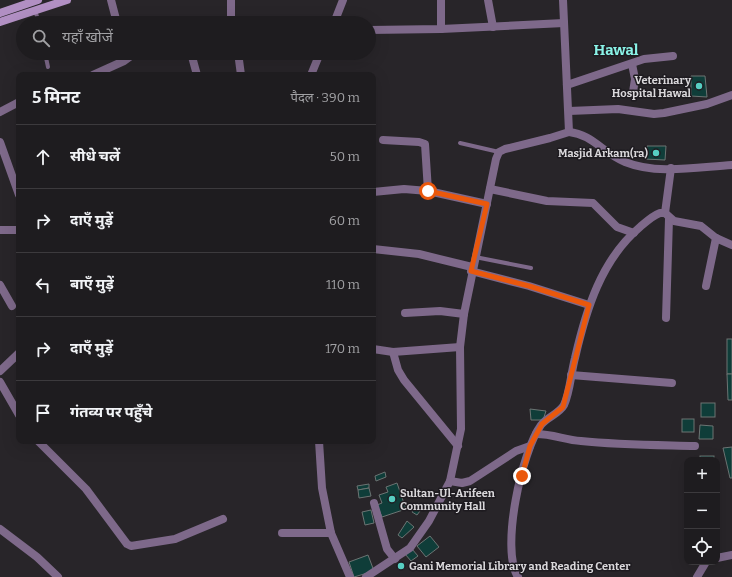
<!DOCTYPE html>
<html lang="hi">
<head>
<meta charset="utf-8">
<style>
	:root { --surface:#1e1c1f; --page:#2b292c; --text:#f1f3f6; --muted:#a1a1a4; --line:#3c3a3d }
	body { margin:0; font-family:Bitter,"Noto Sans Devanagari",serif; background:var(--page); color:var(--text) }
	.controls { position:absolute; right:12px; bottom:12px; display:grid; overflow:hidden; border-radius:8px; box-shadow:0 4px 16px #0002 }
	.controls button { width:36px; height:36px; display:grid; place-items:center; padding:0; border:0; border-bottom:1px solid var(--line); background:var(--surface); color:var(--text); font:20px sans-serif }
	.stop { position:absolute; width:12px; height:12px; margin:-9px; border:3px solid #ea580c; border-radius:50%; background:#fff }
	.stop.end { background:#ea580c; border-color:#fff; box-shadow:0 1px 4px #0008 }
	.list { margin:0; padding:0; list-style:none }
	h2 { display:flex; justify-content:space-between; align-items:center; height:52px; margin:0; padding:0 16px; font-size:17px }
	h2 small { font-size:13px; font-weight:400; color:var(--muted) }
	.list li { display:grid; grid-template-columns:26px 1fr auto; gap:12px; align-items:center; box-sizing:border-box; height:64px; padding:0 16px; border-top:1px solid var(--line) }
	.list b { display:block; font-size:15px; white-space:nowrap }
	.list em { font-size:13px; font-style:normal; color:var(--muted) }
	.icon { flex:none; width:22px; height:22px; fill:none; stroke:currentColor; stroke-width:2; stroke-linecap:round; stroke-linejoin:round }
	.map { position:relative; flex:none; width:732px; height:577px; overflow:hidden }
	.search { position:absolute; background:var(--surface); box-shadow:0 4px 16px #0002; left:16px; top:16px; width:360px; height:44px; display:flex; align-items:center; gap:10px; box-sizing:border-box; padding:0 14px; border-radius:22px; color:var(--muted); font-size:15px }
	.panel { position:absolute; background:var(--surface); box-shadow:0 4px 16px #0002; left:16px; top:72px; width:360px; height:372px; border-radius:8px }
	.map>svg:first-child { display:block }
</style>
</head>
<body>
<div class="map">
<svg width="732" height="577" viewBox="0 0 732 577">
	<rect width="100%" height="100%" fill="#282529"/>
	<g fill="#0f3d39" stroke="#6c7473">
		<polygon points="691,76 705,76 707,97 691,96"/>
		<polygon points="647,146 666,146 665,160 645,159"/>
		<rect x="727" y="339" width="5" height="35"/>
		<polygon points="727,374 732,374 732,400 728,400"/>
		<rect x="701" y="403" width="14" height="14"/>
		<polygon points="530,409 546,411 543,420 531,420"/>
		<rect x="682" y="419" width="12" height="13"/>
		<polygon points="700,425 713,426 713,439 699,439"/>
		<polygon points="732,447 732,478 730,478 723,448"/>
		<rect x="700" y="456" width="14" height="4"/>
		<polygon points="385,472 386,477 376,481 375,476"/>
		<polygon points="397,483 406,509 382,517 377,505 382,503 379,495 388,492 386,487"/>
		<polygon points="369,484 369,488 358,490 357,486"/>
		<polygon points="369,488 371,496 359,498 358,490"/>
		<polygon points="418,503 423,507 417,515 412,512"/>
		<polygon points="371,510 374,523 365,525 362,512"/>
		<polygon points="407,521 414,527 402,538 398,535"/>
		<polygon points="430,536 439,547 426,557 417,546"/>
		<polygon points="412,549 418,556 411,561 405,554"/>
		<polygon points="368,555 374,571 354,577 349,562"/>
	</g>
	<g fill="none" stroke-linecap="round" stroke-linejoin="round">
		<g stroke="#7e698a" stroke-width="4">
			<polyline points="35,10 39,23"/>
			<polyline points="45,53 48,67"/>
			<polyline points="460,143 499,152"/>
			<polyline points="475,257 531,268"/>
		</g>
		<g stroke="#7e698a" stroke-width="8">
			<polyline points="111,0 117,23"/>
			<polyline points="488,0 493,27"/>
			<polyline points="336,19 345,23"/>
			<polyline points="231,23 231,0"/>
			<polyline points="334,23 343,0"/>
			<polyline points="441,29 441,0"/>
			<polyline points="369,30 441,29 564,23"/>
			<polyline points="191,53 197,75"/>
			<polyline points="239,60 241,75"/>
			<polyline points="632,64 635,79 633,92"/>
			<polyline points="93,75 124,61 135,53"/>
			<polyline points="311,75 320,53"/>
			<polyline points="567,85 644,59 673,56"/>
			<polyline points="569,111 618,109 654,114 664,113 707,104 732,95"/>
			<polyline points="0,112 19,102"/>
			<path d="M 569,132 C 592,134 604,154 625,162 C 657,175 698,167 732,165"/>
			<polyline points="383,140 419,142 425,144 428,191"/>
			<polyline points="0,142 19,195"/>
			<polyline points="490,189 547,201 593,203 617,227 634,233"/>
			<polyline points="373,192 404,189 428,191 487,204"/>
			<polyline points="665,213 671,168"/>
			<polyline points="0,230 19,230"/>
			<polyline points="373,249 419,254 472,267"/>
			<polyline points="471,271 529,286 589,305"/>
			<polyline points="0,285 12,306"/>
			<polyline points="706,286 716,238"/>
			<polyline points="405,313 440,311 464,314"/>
			<polyline points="666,318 669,219"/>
			<polyline points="373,349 393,352 460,347"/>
			<polyline points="393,352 398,370 404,380 458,446"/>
			<polyline points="0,371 19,353"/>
			<polyline points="571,375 672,383"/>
			<polyline points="0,382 19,415"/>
			<path d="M 536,434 C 553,434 565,440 581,441 C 619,445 657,445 695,446"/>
			<polyline points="38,441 86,489 127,544 131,546 175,539 223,519"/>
			<polyline points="319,441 322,488 331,533 350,577"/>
			<polyline points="450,481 461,429 460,347 464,314 496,159 499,152 505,149 550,138 569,132 563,0"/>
			<polyline points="374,503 387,549 395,559"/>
			<polyline points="0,529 37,557 58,577"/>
			<polyline points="282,533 331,533"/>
			<polyline points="717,558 732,555"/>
			<polyline points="366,577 410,548 429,521 450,481 462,483 470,481 516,451 530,446"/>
			<path d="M 518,577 C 500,549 522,451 541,425 C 547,417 559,414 564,405 C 570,392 571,373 575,358 C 586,310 601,260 640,227 C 646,222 652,216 660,213 L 665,213 L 674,221 L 701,226 L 716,238 L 732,245"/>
			<polyline points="697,577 706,562"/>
		</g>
		<g stroke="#b18fc3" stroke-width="8">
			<polyline points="0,13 38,0"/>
			<polyline points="0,22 67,0"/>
		</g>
	</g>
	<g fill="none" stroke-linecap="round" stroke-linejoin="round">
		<polyline stroke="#ea580c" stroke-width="5" points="428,191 487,204 471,271 529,286 589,305 563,407 542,424 530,446 522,476"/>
	</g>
	<g fill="#57cec2" stroke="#1e1b20" stroke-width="1.5">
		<circle cx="699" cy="86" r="4"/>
		<circle cx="656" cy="153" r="4"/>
		<circle cx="392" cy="499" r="4"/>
		<circle cx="401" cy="566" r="4"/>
	</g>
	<g text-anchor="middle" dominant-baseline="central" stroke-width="3" stroke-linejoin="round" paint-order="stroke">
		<g font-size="11" font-weight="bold" fill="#dad8db" stroke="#1e1b20" text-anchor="end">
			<text x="691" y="80">Veterinary<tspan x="691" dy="13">Hospital Hawal</tspan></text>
			<text x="648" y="153">Masjid Arkam(ra)</text>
			<text x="400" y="493" text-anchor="start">Sultan-Ul-Arifeen<tspan x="400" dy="13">Community Hall</tspan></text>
			<text x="409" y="566" text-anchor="start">Gani Memorial Library and Reading Center</text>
		</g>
		<g font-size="15" font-weight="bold" fill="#8af3e7" stroke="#1e1b20">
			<text x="616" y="50">Hawal</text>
		</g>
	</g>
</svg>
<div class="controls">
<button>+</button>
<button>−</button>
<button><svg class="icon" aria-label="locate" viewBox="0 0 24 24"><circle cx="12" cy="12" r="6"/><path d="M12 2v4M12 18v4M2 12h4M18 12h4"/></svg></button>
</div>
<div class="stop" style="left:428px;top:191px"></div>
<div class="stop end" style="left:522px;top:476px"></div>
<div class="search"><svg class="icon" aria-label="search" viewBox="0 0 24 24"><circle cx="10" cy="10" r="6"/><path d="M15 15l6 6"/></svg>यहाँ खोजें</div>
<section class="panel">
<h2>5 मिनट<small>पैदल · 390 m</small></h2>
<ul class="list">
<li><svg class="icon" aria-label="ahead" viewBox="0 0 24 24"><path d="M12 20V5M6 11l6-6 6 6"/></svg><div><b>सीधे चलें</b></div><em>50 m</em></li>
<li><svg class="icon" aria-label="right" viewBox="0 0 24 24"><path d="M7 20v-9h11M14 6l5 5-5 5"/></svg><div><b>दाएँ मुड़ें</b></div><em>60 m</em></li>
<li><svg class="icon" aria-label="left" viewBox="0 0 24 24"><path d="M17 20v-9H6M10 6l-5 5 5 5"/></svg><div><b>बाएँ मुड़ें</b></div><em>110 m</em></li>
<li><svg class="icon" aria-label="right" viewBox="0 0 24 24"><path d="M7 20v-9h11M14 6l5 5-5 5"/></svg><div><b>दाएँ मुड़ें</b></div><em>170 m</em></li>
<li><svg class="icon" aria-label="arrive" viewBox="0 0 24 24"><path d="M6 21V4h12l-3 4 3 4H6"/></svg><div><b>गंतव्य पर पहुँचे</b></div></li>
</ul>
</section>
</div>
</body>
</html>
